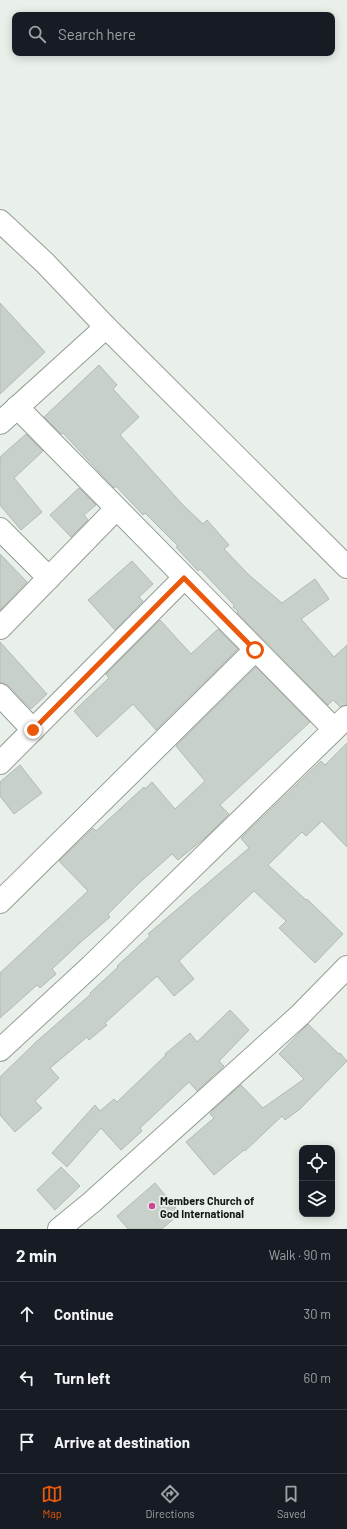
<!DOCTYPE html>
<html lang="en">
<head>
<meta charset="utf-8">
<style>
	:root { --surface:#171b24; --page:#242831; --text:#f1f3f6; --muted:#9ea1a6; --line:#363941; --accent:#ea580c }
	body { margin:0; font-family:Barlow,sans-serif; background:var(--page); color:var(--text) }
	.controls { position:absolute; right:12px; bottom:12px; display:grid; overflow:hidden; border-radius:8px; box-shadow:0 2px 10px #0003 }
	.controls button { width:36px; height:36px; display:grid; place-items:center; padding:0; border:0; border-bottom:1px solid var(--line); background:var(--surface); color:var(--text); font:20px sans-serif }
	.stop { position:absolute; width:12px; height:12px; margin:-9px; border:3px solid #ea580c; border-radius:50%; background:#fff }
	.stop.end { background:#ea580c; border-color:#fff; box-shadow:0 1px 4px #0008 }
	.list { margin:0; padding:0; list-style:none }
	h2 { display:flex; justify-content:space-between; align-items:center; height:52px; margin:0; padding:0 16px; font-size:17px }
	h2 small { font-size:13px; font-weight:400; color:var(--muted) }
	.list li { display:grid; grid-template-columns:26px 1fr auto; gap:12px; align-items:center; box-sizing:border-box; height:64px; padding:0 16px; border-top:1px solid var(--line) }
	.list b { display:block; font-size:15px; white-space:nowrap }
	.list em { font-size:13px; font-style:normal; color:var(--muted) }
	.icon { flex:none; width:22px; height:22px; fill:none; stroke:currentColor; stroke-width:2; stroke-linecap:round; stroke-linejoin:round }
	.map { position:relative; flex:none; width:347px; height:1229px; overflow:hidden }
	.search { position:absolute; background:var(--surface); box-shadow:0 2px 10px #0003; left:12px; right:12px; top:12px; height:44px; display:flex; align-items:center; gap:10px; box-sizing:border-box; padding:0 14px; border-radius:8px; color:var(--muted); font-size:15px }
	.sheet { height:244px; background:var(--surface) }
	nav { display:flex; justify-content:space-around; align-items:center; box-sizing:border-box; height:56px; border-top:1px solid var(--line); background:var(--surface); font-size:11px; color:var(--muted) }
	nav a { display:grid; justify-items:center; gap:2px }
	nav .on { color:var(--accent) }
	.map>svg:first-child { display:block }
</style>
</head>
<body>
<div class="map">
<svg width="347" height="1229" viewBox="0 0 347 1229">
	<rect width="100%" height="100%" fill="#e8f0e9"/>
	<g fill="#c8d1c9" stroke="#b2bab3">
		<polygon points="0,303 45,352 0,394"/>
		<polygon points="99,365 117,385 113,389 139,417 120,435 182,504 203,524 207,520 229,545 224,549 249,575 282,603 315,579 329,599 301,619 334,657 347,645 347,705 340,707 333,700 328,705 237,613 238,611 233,607 234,605 200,569 198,571 176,547 178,546 145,513 143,515 116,486 114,488 63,433 61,434 44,417"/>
		<polygon points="26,434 43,451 14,478 42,512 21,530 0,505 0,457"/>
		<polygon points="79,488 96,505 84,515 88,520 71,537 50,515"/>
		<polygon points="0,554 27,582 0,610"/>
		<polygon points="132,561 153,584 139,597 143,601 115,630 88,600"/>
		<polygon points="160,620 191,654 218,629 238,649 156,730 133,704 97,737 74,711 109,678 106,674"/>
		<polygon points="0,642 47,694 31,709 9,686 4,683 0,683"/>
		<polygon points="256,667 310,722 220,805 229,814 206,837 178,860 172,854 137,885 108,914 110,917 82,941 52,969 56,974 40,988 37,985 0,1018 0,973 88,891 59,861 93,828 96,831 144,787 145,789 152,782 175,809 205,781 176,746"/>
		<polygon points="347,743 347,847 322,821 306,836 302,832 268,865 306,900 307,899 343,934 315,963 279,928 286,921 254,891 179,961 194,979 174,996 157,976 105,1023 107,1025 89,1040 87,1037 50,1068 59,1078 35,1101 42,1108 15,1132 0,1115 0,1077 36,1042 91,994 90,993 118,967 117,966 150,936 148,934 249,848 241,838 321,761 325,765"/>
		<polygon points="20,765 42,793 14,814 0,796 0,782"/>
		<polygon points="230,1010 249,1030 219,1061 224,1066 197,1091 189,1082 140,1128 142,1131 121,1150 101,1128 67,1167 52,1153 95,1105 100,1111 114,1099 117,1102 166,1055 165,1054 190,1033 197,1042"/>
		<polygon points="308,1024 339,1054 340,1053 347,1061 300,1109 285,1120 282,1116 245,1151 244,1150 214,1175 186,1142 214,1118 210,1114 213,1110 241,1085 263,1108 304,1079 279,1054"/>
		<polygon points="61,1167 80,1186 55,1210 37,1190"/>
		<polygon points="155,1183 180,1213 162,1229 128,1229 117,1216"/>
	</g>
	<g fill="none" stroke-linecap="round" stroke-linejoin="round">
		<g stroke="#959d96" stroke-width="24">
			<g id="minor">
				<polyline points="17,407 334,729"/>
				<polyline points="0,423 106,327"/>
				<polyline points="0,529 49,578"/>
				<polyline points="0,628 116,509"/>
				<polyline points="0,695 33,730"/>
				<polyline points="0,763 184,578"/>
				<polyline points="0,902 255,650"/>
				<polyline points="0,1050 91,966 347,717"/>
				<polyline points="59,1229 92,1202 300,1015 347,967"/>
			</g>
		</g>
		<g stroke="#959d96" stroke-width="24">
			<polyline id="tertiary" points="0,221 45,263 106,327 347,567"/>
		</g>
		<use href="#minor" stroke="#fff" stroke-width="22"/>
		<use href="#tertiary" stroke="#fff" stroke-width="22"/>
	</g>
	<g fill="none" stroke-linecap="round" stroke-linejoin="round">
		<polyline stroke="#ea580c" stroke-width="5" points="33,730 184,578 255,650"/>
	</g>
	<circle fill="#c74996" stroke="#e8f0e9" stroke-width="1.5" cx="152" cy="1206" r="4"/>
	<g text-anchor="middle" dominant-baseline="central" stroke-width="3.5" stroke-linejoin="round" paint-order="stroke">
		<g font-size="11" font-weight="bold" fill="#151815" stroke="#e8f0e9" text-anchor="start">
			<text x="160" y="1200">Members Church of<tspan x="160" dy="13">God International</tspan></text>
		</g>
	</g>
</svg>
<div class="controls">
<button><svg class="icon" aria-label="locate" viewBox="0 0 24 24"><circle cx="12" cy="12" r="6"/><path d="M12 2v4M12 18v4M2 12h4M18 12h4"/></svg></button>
<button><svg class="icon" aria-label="layers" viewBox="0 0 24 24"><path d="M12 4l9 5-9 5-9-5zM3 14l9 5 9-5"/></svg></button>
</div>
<div class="stop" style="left:255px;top:650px"></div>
<div class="stop end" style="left:33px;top:730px"></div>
<div class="search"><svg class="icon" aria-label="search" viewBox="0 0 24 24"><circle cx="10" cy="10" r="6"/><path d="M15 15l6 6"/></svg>Search here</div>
</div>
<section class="sheet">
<h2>2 min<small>Walk · 90 m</small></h2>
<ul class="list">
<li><svg class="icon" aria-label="ahead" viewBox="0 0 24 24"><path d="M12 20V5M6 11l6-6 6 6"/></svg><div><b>Continue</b></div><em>30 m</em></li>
<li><svg class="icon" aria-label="left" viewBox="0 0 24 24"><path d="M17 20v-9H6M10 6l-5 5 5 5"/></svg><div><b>Turn left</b></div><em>60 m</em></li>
<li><svg class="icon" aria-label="arrive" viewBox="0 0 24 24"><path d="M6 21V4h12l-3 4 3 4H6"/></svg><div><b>Arrive at destination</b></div></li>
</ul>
</section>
<nav>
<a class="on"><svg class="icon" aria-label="map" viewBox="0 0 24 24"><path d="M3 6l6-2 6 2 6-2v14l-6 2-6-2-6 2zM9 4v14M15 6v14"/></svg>Map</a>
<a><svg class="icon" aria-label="directions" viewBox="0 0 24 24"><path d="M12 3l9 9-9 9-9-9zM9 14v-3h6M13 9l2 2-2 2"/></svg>Directions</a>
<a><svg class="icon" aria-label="saved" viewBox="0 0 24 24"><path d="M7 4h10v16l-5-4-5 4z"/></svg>Saved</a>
</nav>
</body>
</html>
